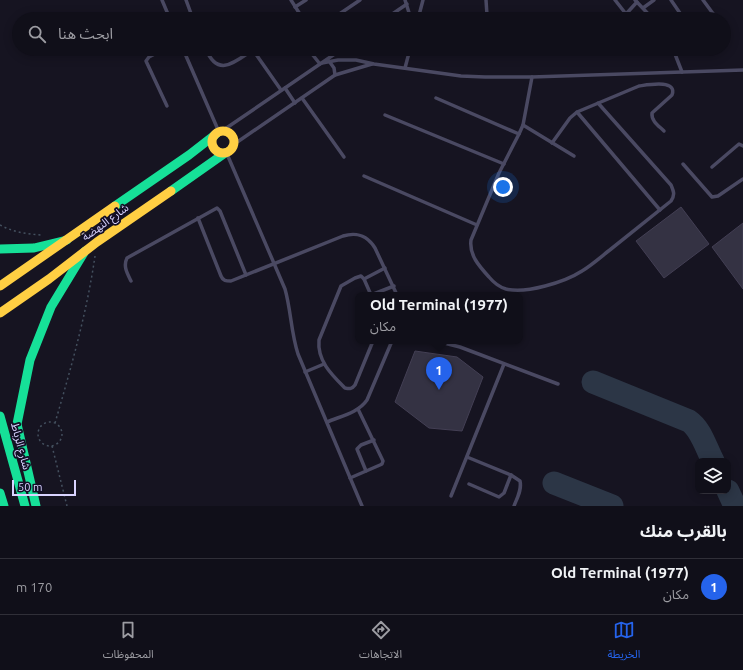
<!DOCTYPE html>
<html lang="ar">
<head>
<meta charset="utf-8">
<style>
	:root { --surface:#100f19; --page:#191822; --text:#f1f3f6; --muted:#9c9ca2; --line:#302f38; --accent:#2563eb }
	body { margin:0; font-family:Ubuntu,"Noto Sans Arabic",sans-serif; background:var(--page); color:var(--text); direction:rtl }
	.controls { position:absolute; right:12px; bottom:12px; display:grid; overflow:hidden; border-radius:8px; box-shadow:0 2px 10px #0003 }
	.controls button { width:36px; height:36px; display:grid; place-items:center; padding:0; border:0; border-bottom:1px solid var(--line); background:var(--surface); color:var(--text); font:20px sans-serif }
	.scale { position:absolute; left:12px; bottom:10px; width:64px; box-sizing:border-box; padding-left:4px; border:2px solid #d9d4ff; border-top:0; font-size:11px; line-height:14px; white-space:nowrap; color:#d9d4ff; -webkit-text-stroke:3px #130f26; paint-order:stroke }
	.you { position:absolute; left:503px; top:187px; width:14px; height:14px; margin:-10px; border:3px solid #fff; border-radius:50%; background:#1a73e8; box-shadow:0 0 0 6px #1a73e833 }
	.badge { display:grid; place-items:center; width:26px; height:26px; border-radius:50%; background:var(--accent); color:#fff; font-size:13px; font-weight:700 }
	.pin { position:absolute; translate:-50% -33px; filter:drop-shadow(0 1px 2px #0008) }
	.pin::after { content:''; position:absolute; top:21px; width:14px; height:12px; background:inherit; clip-path:polygon(0 0,100% 0,50% 100%) }
	.popup { position:absolute; left:355px; top:292px; width:168px; height:52px; box-sizing:border-box; display:grid; place-content:center; border-radius:8px; background:var(--surface); filter:drop-shadow(0 1px 3px #0005); font-size:13px; white-space:nowrap; color:var(--muted) }
	.popup b { font-size:15px; color:var(--text) }
	.popup::after { content:''; position:absolute; left:50%; top:100%; margin-left:-8px; border:8px solid transparent; border-top-color:var(--surface) }
	.list { margin:0; padding:0; list-style:none }
	h2 { display:flex; justify-content:space-between; align-items:center; height:52px; margin:0; padding:0 16px; font-size:17px }
	h2 small { font-size:13px; font-weight:400; color:var(--muted) }
	.list li { display:grid; grid-template-columns:26px 1fr auto; gap:12px; align-items:center; box-sizing:border-box; height:56px; padding:0 16px; border-top:1px solid var(--line) }
	.list b { display:block; font-size:15px; white-space:nowrap }
	.list p { margin:0; font-size:13px; white-space:nowrap; color:var(--muted) }
	.list em { font-size:13px; font-style:normal; color:var(--muted) }
	.icon { flex:none; width:22px; height:22px; fill:none; stroke:currentColor; stroke-width:2; stroke-linecap:round; stroke-linejoin:round }
	.map { position:relative; flex:none; width:743px; height:506px; overflow:hidden; direction:ltr }
	.search { position:absolute; background:var(--surface); box-shadow:0 2px 10px #0003; left:12px; right:12px; top:12px; height:44px; display:flex; align-items:center; gap:10px; box-sizing:border-box; padding:0 14px; border-radius:22px; color:var(--muted); font-size:15px }
	.sheet { height:108px; background:var(--surface) }
	nav { display:flex; justify-content:space-around; align-items:center; box-sizing:border-box; height:56px; border-top:1px solid var(--line); background:var(--surface); font-size:11px; color:var(--muted) }
	nav a { display:grid; justify-items:center; gap:2px }
	nav .on { color:var(--accent) }
	.map>svg:first-child { display:block }
</style>
</head>
<body>
<div class="map">
<svg width="743" height="506" viewBox="0 0 743 506">
	<rect width="100%" height="100%" fill="#161421"/>
	<g fill="none" stroke-linecap="round" stroke-linejoin="round">
		<g stroke="#2c3646" stroke-width="23">
			<path d="M 593,382 L 689,421 C 701,429 706,448 713,461"/>
			<polyline points="554,483 612,506"/>
			<polyline points="728,491 735,506"/>
		</g>
	</g>
	<g fill="#343243" stroke="#433f54">
		<polygon points="681,207 709,244 664,278 636,241"/>
		<polygon points="743,223 743,289 712,247"/>
		<polygon points="415,351 457,357 483,377 462,431 429,428 395,402"/>
	</g>
	<g fill="none" stroke-linecap="round" stroke-linejoin="round">
		<g stroke="#44505f" stroke-width="1.5" stroke-dasharray="2 3" stroke-linecap="butt">
			<path d="M 0,225 C 13,232 26,234 41,235"/>
			<circle cx="50" cy="434" r="12"/>
			<path d="M 55,423 C 71,368 87,312 95,256"/>
			<polyline points="52,446 67,506"/>
		</g>
		<g stroke="#4a4962" stroke-width="3.5">
			<polyline points="162,0 170,19"/>
			<polyline points="186,0 193,19"/>
			<polyline points="291,0 303,19"/>
			<polyline points="405,0 411,19"/>
			<polyline points="486,0 487,15"/>
			<polyline points="615,0 626,14"/>
			<polyline points="635,0 653,19"/>
			<polyline points="671,0 684,19"/>
			<polyline points="703,0 717,19"/>
			<polyline points="295,7 306,0"/>
			<polyline points="643,8 654,0"/>
			<polyline points="332,19 360,0"/>
			<polyline points="385,19 407,4"/>
			<polyline points="418,19 423,0"/>
			<polyline points="623,19 626,14 637,2"/>
			<polyline points="164,49 149,57 146,61 167,106"/>
			<polyline points="183,49 219,132"/>
			<path d="M 206,49 C 218,79 236,61 254,49"/>
			<polyline points="308,49 320,64"/>
			<polyline points="673,49 682,72"/>
			<polyline points="253,50 281,90"/>
			<polyline points="562,53 611,53 616,52 620,49"/>
			<polyline points="329,61 334,68 335,75"/>
			<polyline points="322,63 338,60 356,60 374,64 461,76 485,77 532,77 743,70"/>
			<polyline points="405,68 410,49"/>
			<path d="M 532,77 L 523,125 L 519,134 L 499,173 L 471,240 C 469,255 479,266 489,277 C 494,283 499,287 506,289 C 526,294 565,282 582,271 C 592,265 602,256 611,249 C 631,233 651,217 671,201 C 675,195 674,192 671,185 L 598,103"/>
			<polyline points="285,88 295,103"/>
			<polyline points="302,98 344,157"/>
			<polyline points="436,98 519,134"/>
			<polyline points="577,112 660,210"/>
			<polyline points="385,115 504,164"/>
			<polyline points="523,125 574,156"/>
			<polyline points="222,131 342,49"/>
			<path d="M 552,143 L 570,118 L 577,112 L 639,86 C 647,85 678,79 672,95 L 652,113 C 651,121 659,126 664,131"/>
			<polyline points="233,145 335,75 372,64"/>
			<path d="M 227,154 L 285,289 C 291,310 291,333 298,354 L 362,506"/>
			<polyline points="683,164 712,197 718,196 743,179"/>
			<polyline points="712,167 739,144 743,146"/>
			<polyline points="364,176 477,225"/>
			<path d="M 198,218 L 221,276 C 223,281 226,281 231,281 L 343,236 C 357,232 367,235 375,248 L 397,295"/>
			<polyline points="364,279 385,268"/>
			<path d="M 131,281 C 127,273 123,266 127,258 L 217,208 L 220,211 L 246,275"/>
			<path d="M 371,295 L 364,279 L 361,276 L 355,278 L 341,286 L 319,340 C 317,361 332,375 345,388 C 350,389 352,389 355,385 L 373,341"/>
			<polyline points="371,295 394,286"/>
			<polyline points="436,341 460,347 558,384"/>
			<polyline points="305,372 324,364"/>
			<path d="M 327,422 C 341,416 358,413 367,400 L 392,341"/>
			<path d="M 467,457 L 511,475 L 520,481 C 522,490 517,498 514,506"/>
			<polyline points="366,471 357,449 361,445 374,440"/>
			<polyline points="350,478 380,465 382,464 383,461 358,409"/>
			<polyline points="469,484 499,497 504,493 511,475"/>
			<polyline points="451,496 504,364"/>
		</g>
		<g stroke="#16e098" stroke-width="9">
			<polyline points="171,191 225,153"/>
			<polyline points="115,206 189,155 216,134"/>
			<polyline points="0,249 34,248 67,240"/>
			<polyline points="0,416 25,506"/>
			<polyline points="0,493 4,506"/>
			<polyline points="36,506 17,424 30,360 51,307 85,251"/>
		</g>
		<g stroke="#ffcf43" stroke-width="9">
			<circle cx="223" cy="142" r="11"/>
			<polyline points="0,286 115,206"/>
			<polyline points="0,313 49,279 97,242 171,191"/>
		</g>
	</g>
	<g text-anchor="middle" dominant-baseline="central" stroke-width="3.5" stroke-linejoin="round" paint-order="stroke">
		<g font-size="11" fill="#d9d4ff" stroke="#130f26">
			<text transform="translate(105 222) rotate(-36)">شارع النهضة</text>
			<text transform="translate(21 446) rotate(75)">شارع الرباط</text>
		</g>
	</g>
</svg>
<div class="controls">
<button><svg class="icon" aria-label="layers" viewBox="0 0 24 24"><path d="M12 4l9 5-9 5-9-5zM3 14l9 5 9-5"/></svg></button>
</div>
<div class="scale">50 m</div>
<div class="you"></div>
<div class="pin badge" style="left:439px;top:390px">1</div>
<div class="popup"><b>Old Terminal (1977)</b>مكان</div>
<div class="search"><svg class="icon" aria-label="search" viewBox="0 0 24 24"><circle cx="10" cy="10" r="6"/><path d="M15 15l6 6"/></svg>ابحث هنا</div>
</div>
<section class="sheet">
<h2>بالقرب منك<small></small></h2>
<ul class="list">
<li><span class="badge">1</span><div><b>Old Terminal (1977)</b><p>مكان</p></div><em>170 m</em></li>
</ul>
</section>
<nav>
<a class="on"><svg class="icon" aria-label="map" viewBox="0 0 24 24"><path d="M3 6l6-2 6 2 6-2v14l-6 2-6-2-6 2zM9 4v14M15 6v14"/></svg>الخريطة</a>
<a><svg class="icon" aria-label="directions" viewBox="0 0 24 24"><path d="M12 3l9 9-9 9-9-9zM9 14v-3h6M13 9l2 2-2 2"/></svg>الاتجاهات</a>
<a><svg class="icon" aria-label="saved" viewBox="0 0 24 24"><path d="M7 4h10v16l-5-4-5 4z"/></svg>المحفوظات</a>
</nav>
</body>
</html>
